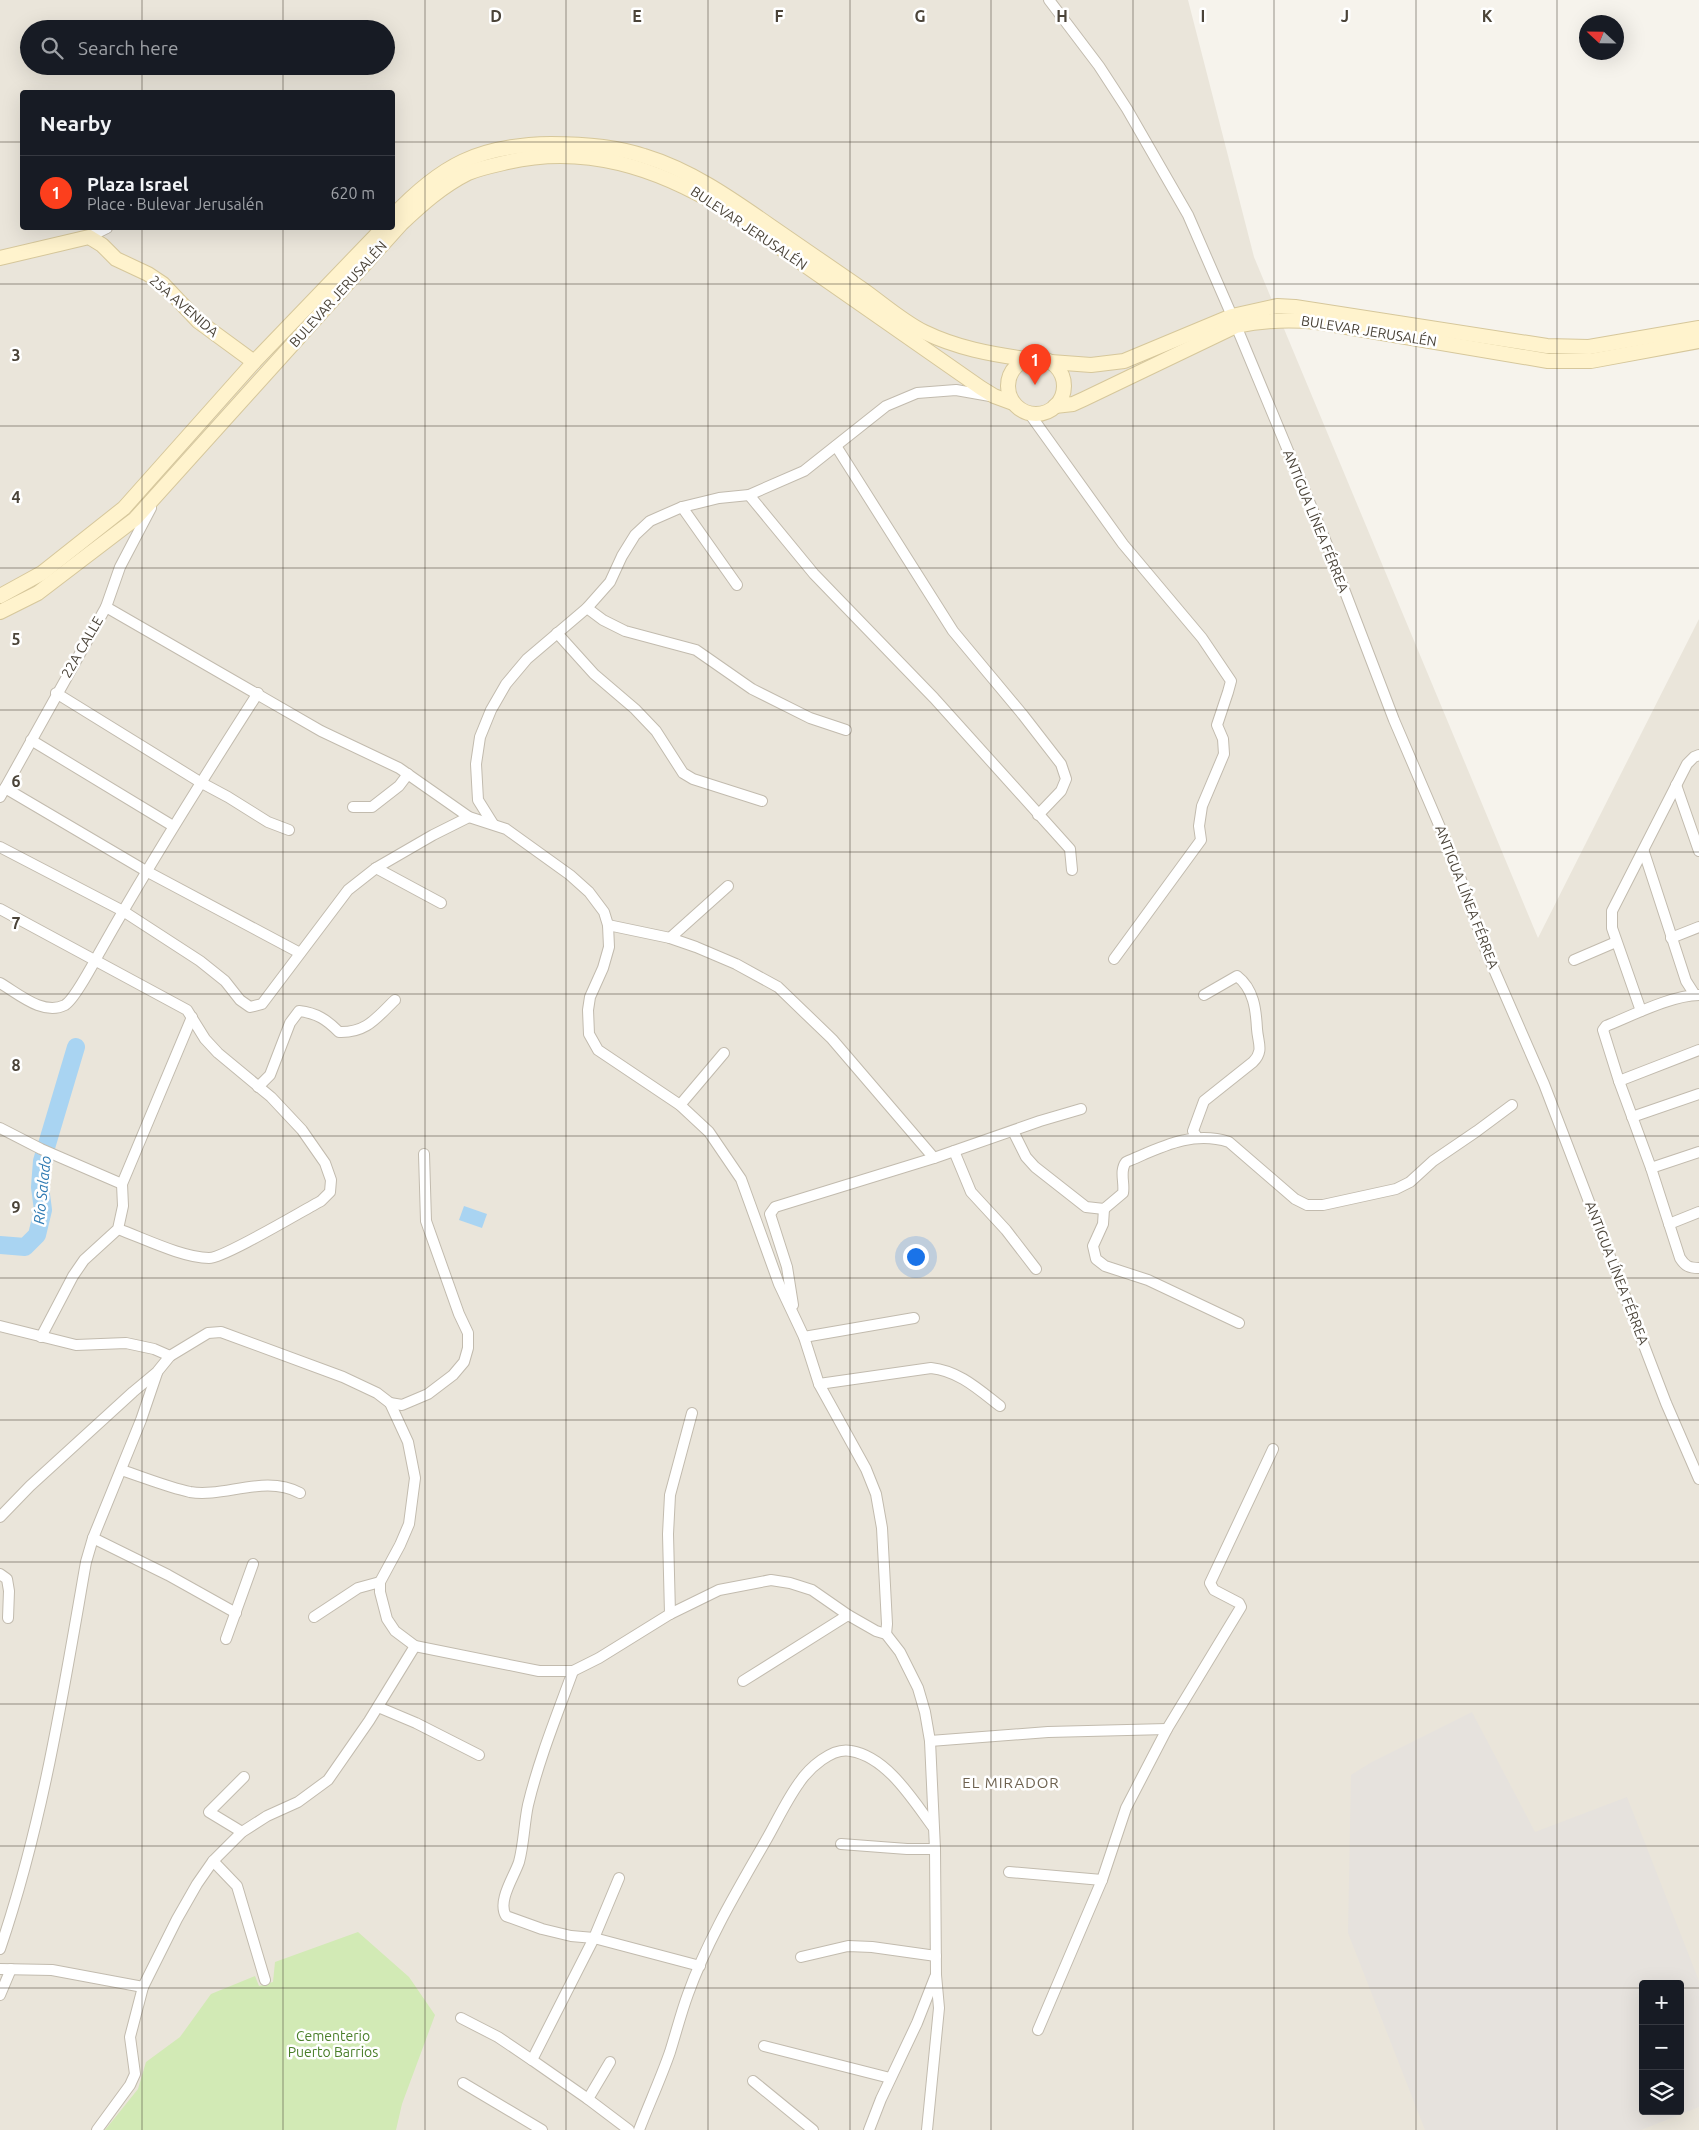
<!DOCTYPE html>
<html lang="en">
<head>
<meta charset="utf-8">
<style>
	:root { --surface:#171b24; --page:#242831; --text:#f1f3f6; --muted:#9ea1a6; --line:#363941; --accent:#fc3f1d }
	body { margin:0; font-family:Ubuntu,sans-serif; background:var(--page); color:var(--text) }
	.controls { position:absolute; right:15px; bottom:15px; display:grid; overflow:hidden; border-radius:5px; box-shadow:0 5px 20px #0002 }
	.controls button { width:45px; height:45px; display:grid; place-items:center; padding:0; border:0; border-bottom:1px solid var(--line); background:var(--surface); color:var(--text); font:25px sans-serif }
	.compass { position:absolute; left:1579px; top:15px; width:45px; height:45px; border-radius:50%; background:var(--surface); box-shadow:0 5px 20px #0002; rotate:292deg }
	.you { position:absolute; left:915px; top:1256px; width:18px; height:18px; margin:-12px; border:4px solid #fff; border-radius:50%; background:#1a73e8; box-shadow:0 0 0 8px #1a73e833 }
	.badge { display:grid; place-items:center; width:32px; height:32px; border-radius:50%; background:var(--accent); color:#fff; font-size:16px; font-weight:700 }
	.pin { position:absolute; translate:-50% -41px; filter:drop-shadow(0 1px 2px #0008) }
	.pin::after { content:''; position:absolute; top:26px; width:18px; height:15px; background:inherit; clip-path:polygon(0 0,100% 0,50% 100%) }
	.list { margin:0; padding:0; list-style:none }
	h2 { display:flex; justify-content:space-between; align-items:center; height:65px; margin:0; padding:0 20px; font-size:21px }
	h2 small { font-size:16px; font-weight:400; color:var(--muted) }
	.list li { display:grid; grid-template-columns:32px 1fr auto; gap:15px; align-items:center; box-sizing:border-box; height:75px; padding:0 20px; border-top:1px solid var(--line) }
	.list b { display:block; font-size:19px; white-space:nowrap }
	.list p { margin:0; font-size:16px; white-space:nowrap; color:var(--muted) }
	.list em { font-size:16px; font-style:normal; color:var(--muted) }
	.icon { flex:none; width:28px; height:28px; fill:none; stroke:currentColor; stroke-width:2; stroke-linecap:round; stroke-linejoin:round }
	.map { position:relative; flex:none; width:1699px; height:2130px; overflow:hidden }
	.search { position:absolute; background:var(--surface); box-shadow:0 5px 20px #0002; left:20px; top:20px; width:375px; height:55px; display:flex; align-items:center; gap:12px; box-sizing:border-box; padding:0 18px; border-radius:28px; color:var(--muted); font-size:19px }
	.panel { position:absolute; background:var(--surface); box-shadow:0 5px 20px #0002; left:20px; top:90px; width:375px; height:140px; border-radius:5px }
	.map>svg:first-child { display:block }
</style>
</head>
<body>
<div class="map">
<svg width="1699" height="2130" viewBox="0 0 1699 2130">
	<rect width="100%" height="100%" fill="#f6f3ec"/>
	<path fill="#eae5da" fill-rule="evenodd" d="M 0,0 L 1188,0 L 1254,257 L 1538,938 L 1699,619 L 1699,2130 L 0,2130 ZM 29,29 L 386,29 L 386,66 L 29,66 ZM 22,92 L 392,92 L 392,228 L 22,228 ZM 1643,1984 L 1680,1984 L 1680,2111 L 1643,2111 Z"/>
	<path fill="#e6e2dd" fill-rule="evenodd" d="M 1472,1712 L 1535,1832 L 1627,1797 L 1699,1981 L 1699,2107 L 1641,2130 L 1425,2130 L 1348,1933 L 1351,1775 L 1370,1763 ZM 1643,1984 L 1680,1984 L 1680,2111 L 1643,2111 Z"/>
	<polygon fill="#d2eab5" points="358,1932 409,1977 435,2015 402,2104 396,2130 105,2130 138,2089 146,2062 180,2037 211,1994 255,1976 259,1986 273,1982 275,1962"/>
	<polygon fill="#a9d4f2" points="464,1206 487,1214 482,1228 459,1220"/>
	<g fill="none" stroke-linecap="round" stroke-linejoin="round">
		<polyline stroke="#a9d4f2" stroke-width="18" points="0,1245 25,1247 37,1235 43,1210 40,1187 42,1161 76,1047"/>
		<g stroke="#c2bbae" stroke-width="12">
			<g id="street">
				<polyline points="1049,0 1099,66 1127,109 1188,215 1232,316 1326,542 1394,720 1454,860 1486,951 1544,1084 1666,1403 1699,1479"/>
				<polyline points="89,237 107,228"/>
				<polyline points="1029,413 1123,544 1202,638 1231,681 1228,692 1217,725 1223,739 1224,754 1202,806 1199,826 1201,840 1114,959"/>
				<polyline points="836,446 953,631 1023,715 1061,764 1066,779 1061,791 1038,815"/>
				<polyline points="749,495 814,574 934,698 1070,849 1072,870"/>
				<polyline points="682,507 737,585"/>
				<polyline points="106,607 321,731 399,768 469,817 506,829 570,875 589,892 604,912 608,925 609,947 603,968 590,997 588,1010 589,1034 598,1050 680,1105 709,1132 741,1179 779,1284 804,1337 819,1384 866,1469 876,1494 882,1528 887,1624 886,1634"/>
				<polyline points="587,608 603,620 625,631 696,650 752,689 810,718 846,730"/>
				<polyline points="557,633 594,674 635,709 656,731 683,773 693,779 762,801"/>
				<polyline points="56,693 200,782 228,797 268,822 289,830"/>
				<polyline points="31,740 173,826"/>
				<polyline points="1676,785 1699,851"/>
				<polyline points="5,788 146,871 300,953"/>
				<polyline points="0,797 106,607 120,567 151,508"/>
				<polyline points="353,807 372,807 399,786 408,774"/>
				<polyline points="493,824 478,800 476,764 480,737 491,710 506,684 527,659 587,608 610,582 622,556 635,535 650,521 682,507 719,498 749,495 804,471 886,406 917,393 956,390 990,396"/>
				<polyline points="0,847 123,911 200,961 225,981 240,1000 250,1007 262,1004 348,890 376,868 433,835 469,817"/>
				<polyline points="1644,852 1686,981 1695,995"/>
				<polyline points="376,868 441,903"/>
				<path d="M 0,909 L 187,1010 L 205,1039 L 218,1053 L 271,1097 L 302,1130 L 325,1163 L 331,1180 L 330,1192 L 321,1201 C 302,1211 224,1258 209,1258 C 183,1258 143,1238 118,1229"/>
				<polyline points="608,925 670,938 696,947 736,964 778,987 832,1039 934,1158"/>
				<polyline points="670,938 728,886"/>
				<polyline points="1671,938 1699,927"/>
				<polyline points="1574,960 1616,942"/>
				<path d="M 0,983 C 19,994 43,1016 65,1005 C 75,999 95,960 102,948 C 151,861 204,777 258,693"/>
				<path d="M 1699,995 C 1672,995 1631,1016 1606,1026 L 1603,1030 L 1619,1081 L 1651,1168 L 1680,1258 C 1685,1266 1689,1268 1699,1268"/>
				<polyline points="1641,1011 1612,928 1612,911 1687,764 1694,757 1699,755"/>
				<polyline points="1619,1081 1699,1050"/>
				<path d="M 258,1087 L 270,1075 L 290,1023 L 299,1011 C 317,1013 327,1020 339,1032 C 367,1033 377,1017 395,1000"/>
				<polyline points="680,1105 724,1053"/>
				<polyline points="1632,1117 1699,1094"/>
				<polyline points="0,1128 41,1149 122,1184"/>
				<path d="M 1013,1131 L 1026,1157 L 1035,1167 L 1086,1207 L 1104,1209 L 1123,1193 C 1125,1183 1119,1171 1126,1162 C 1160,1148 1191,1130 1229,1142 L 1295,1199 L 1307,1205 L 1323,1205 L 1396,1189 L 1410,1182 L 1433,1161 L 1477,1131 L 1512,1105"/>
				<path d="M 1197,1137 L 1193,1131 L 1204,1101 L 1253,1062 C 1264,1051 1258,1043 1257,1029 C 1256,1010 1254,989 1237,976 L 1204,995"/>
				<polyline points="954,1151 971,1192 1006,1230 1036,1269"/>
				<polyline points="1651,1168 1699,1152"/>
				<polyline points="1104,1209 1103,1224 1093,1246 1096,1259 1105,1266 1148,1280 1239,1323"/>
				<polyline points="1669,1224 1699,1212"/>
				<polyline points="793,1305 787,1267 770,1214 775,1207 934,1158 1040,1121 1081,1109"/>
				<polyline points="0,1326 76,1345 126,1343 154,1349 170,1356"/>
				<polyline points="41,1337 73,1276 84,1260 118,1229 123,1206 122,1184 192,1017"/>
				<polyline points="804,1337 914,1318"/>
				<path d="M 819,1384 L 931,1368 C 959,1371 978,1389 1000,1406"/>
				<polyline points="390,1403 402,1405 428,1394 453,1375 464,1362 468,1348 468,1333 459,1314 426,1221 424,1154"/>
				<path d="M 121,1470 C 143,1477 167,1487 190,1492 C 224,1498 265,1474 300,1493"/>
				<polyline points="0,1517 30,1486 133,1392 157,1372 170,1356 208,1333 221,1332 343,1377 377,1393 390,1403 408,1442 415,1478 409,1524 400,1545 380,1582 380,1592 387,1619 395,1631 415,1646 539,1671 573,1671 599,1658 670,1614 719,1590 771,1580 790,1583 812,1590 848,1615 876,1631 886,1634 900,1652 918,1688 925,1712 930,1741 935,1849 936,1975 939,2008 927,2130"/>
				<polyline points="93,1538 168,1575 236,1613"/>
				<polyline points="0,1574 7,1579 9,1591 8,1618"/>
				<polyline points="670,1614 668,1534 670,1495 692,1413"/>
				<polyline points="314,1617 358,1588 380,1582"/>
				<polyline points="226,1639 253,1564"/>
				<path d="M 573,1671 C 557,1715 539,1759 528,1805 C 524,1824 524,1843 519,1862 C 514,1877 497,1901 506,1916 L 542,1929 L 571,1936 L 594,1938 L 700,1966"/>
				<polyline points="743,1681 848,1615"/>
				<polyline points="378,1707 416,1723 479,1755"/>
				<polyline points="930,1741 1048,1732 1167,1729"/>
				<polyline points="242,1832 209,1812 244,1777"/>
				<polyline points="841,1844 907,1849 935,1849"/>
				<polyline points="213,1861 237,1886 265,1980"/>
				<polyline points="1009,1872 1102,1880"/>
				<path d="M 0,1949 C 43,1823 63,1693 86,1562 L 93,1538 L 141,1420 L 157,1373"/>
				<polyline points="801,1957 848,1946 872,1947 936,1956"/>
				<polyline points="0,1969 52,1970 143,1987"/>
				<polyline points="0,1995 11,1969"/>
				<polyline points="461,2018 498,2037 532,2060 594,1938 619,1878"/>
				<polyline points="1038,2030 1102,1880 1126,1808 1167,1729 1241,1607 1239,1603 1214,1590 1210,1583 1273,1449"/>
				<polyline points="764,2046 890,2078"/>
				<polyline points="532,2060 588,2099"/>
				<polyline points="610,2062 588,2099 629,2130"/>
				<polyline points="753,2081 813,2130"/>
				<polyline points="463,2083 542,2130"/>
				<polyline points="97,2130 130,2085 135,2074 130,2037 143,1987 177,1919 197,1884 213,1861 242,1832 267,1816 298,1802 328,1780 369,1721 415,1646"/>
				<path d="M 639,2130 C 649,2104 661,2078 670,2052 C 676,2033 681,2013 688,1994 C 707,1941 737,1891 765,1842 C 776,1823 786,1801 799,1783 C 809,1768 832,1747 851,1751 C 887,1757 913,1800 933,1827"/>
				<polyline points="869,2130 881,2099 917,2023 935,1977"/>
			</g>
		</g>
		<g stroke="#d6c79b" stroke-width="16">
			<g id="secondary">
				<path d="M 392,217 C 441,165 479,145 551,144 C 582,144 614,146 644,156 C 690,170 729,197 769,225 C 800,246 831,268 862,289 C 882,303 902,321 924,332 C 957,348 990,354 1026,359"/>
				<polyline points="0,258 89,237 102,245 116,259 148,274 163,284 198,321 254,362"/>
				<circle cx="1036" cy="386" r="28"/>
				<polyline points="1051,362 1091,365 1124,361 1232,316 1277,306 1295,307 1547,346 1589,347 1699,328"/>
				<path d="M 1055,406 L 1073,404 L 1084,399 L 1236,326 C 1264,320 1289,319 1317,322 L 1548,361 L 1591,361 L 1699,341"/>
				<polyline points="0,596 42,573 124,508 254,362 383,228"/>
				<path d="M 0,612 L 38,593 L 135,519 L 401,224 C 421,205 442,186 468,173 C 480,168 495,165 508,162 C 585,144 657,168 723,208 L 981,388 L 994,396 L 1013,403"/>
			</g>
		</g>
		<use href="#street" stroke="#fff" stroke-width="10"/>
		<use href="#secondary" stroke="#fff3cd" stroke-width="14"/>
	</g>
	<path fill="none" stroke="#4b4439" stroke-width="1" stroke-opacity="0.55" d="M 142,0 L 142,29M 283,0 L 283,29M 425,0 L 425,2130M 566,0 L 566,2130M 708,0 L 708,2130M 850,0 L 850,2130M 991,0 L 991,2130M 1133,0 L 1133,2130M 1274,0 L 1274,2130M 1416,0 L 1416,2130M 1557,0 L 1557,2130M 142,66 L 142,92M 283,66 L 283,92M 0,142 L 22,142M 392,142 L 1699,142M 142,228 L 142,2130M 283,228 L 283,2130M 0,284 L 1699,284M 0,426 L 1699,426M 0,568 L 1699,568M 0,710 L 1699,710M 0,852 L 1699,852M 0,994 L 1699,994M 0,1136 L 1699,1136M 0,1278 L 1699,1278M 0,1420 L 1699,1420M 0,1562 L 1699,1562M 0,1704 L 1699,1704M 0,1846 L 1699,1846M 0,1988 L 1643,1988M 1680,1988 L 1699,1988"/>
	<g text-anchor="middle" dominant-baseline="central" stroke-width="5" stroke-linejoin="round" paint-order="stroke">
		<g font-size="14" fill="#4b4439" stroke="#fff">
			<text transform="translate(749 228) rotate(34)">BULEVAR JERUSALÉN</text>
			<text transform="translate(338 294) rotate(-48)">BULEVAR JERUSALÉN</text>
			<text transform="translate(184 306) rotate(41)">25A AVENIDA</text>
			<text transform="translate(1369 331) rotate(9)">BULEVAR JERUSALÉN</text>
			<text transform="translate(1316 521) rotate(68)">ANTIGUA LÍNEA FÉRREA</text>
			<text transform="translate(82 647) rotate(-60)">22A CALLE</text>
			<text transform="translate(1467 897) rotate(69)">ANTIGUA LÍNEA FÉRREA</text>
			<text transform="translate(1617 1273) rotate(69)">ANTIGUA LÍNEA FÉRREA</text>
		</g>
		<g font-size="14" fill="#4a7f2a" stroke="#fff">
			<text x="333" y="2036">Cementerio<tspan x="333" dy="16">Puerto Barrios</tspan></text>
		</g>
		<g font-size="15" font-style="italic" fill="#2e7ab2" stroke="#fff">
			<text transform="translate(42 1190) rotate(-84)">Río Salado</text>
		</g>
		<g font-size="15" letter-spacing="1" fill="#6e6250" stroke="#fff">
			<text x="1011" y="1782">EL MIRADOR</text>
		</g>
	</g>
	<g font-size="16" text-anchor="middle" font-weight="bold" fill="#4b4439" stroke="#fff" stroke-width="5" stroke-linejoin="round" paint-order="stroke">
		<text x="496" y="22">D</text>
		<text x="637" y="22">E</text>
		<text x="779" y="22">F</text>
		<text x="920" y="22">G</text>
		<text x="1062" y="22">H</text>
		<text x="1203" y="22">I</text>
		<text x="1345" y="22">J</text>
		<text x="1487" y="22">K</text>
		<text x="16" y="361">3</text>
		<text x="16" y="503">4</text>
		<text x="16" y="645">5</text>
		<text x="16" y="787">6</text>
		<text x="16" y="929">7</text>
		<text x="16" y="1071">8</text>
		<text x="16" y="1213">9</text>
	</g>
</svg>
<div class="controls">
<button>+</button>
<button>−</button>
<button><svg class="icon" aria-label="layers" viewBox="0 0 24 24"><path d="M12 4l9 5-9 5-9-5zM3 14l9 5 9-5"/></svg></button>
</div>
<svg class="compass" viewBox="-18 -18 36 36"><path d="M0-13l5 13h-10z" fill="#e53935"/><path d="M0 13l5-13h-10z" fill="#9ea1a6"/></svg>
<div class="you"></div>
<div class="pin badge" style="left:1035px;top:385px">1</div>
<div class="search"><svg class="icon" aria-label="search" viewBox="0 0 24 24"><circle cx="10" cy="10" r="6"/><path d="M15 15l6 6"/></svg>Search here</div>
<section class="panel">
<h2>Nearby<small></small></h2>
<ul class="list">
<li><span class="badge">1</span><div><b>Plaza Israel</b><p>Place · Bulevar Jerusalén</p></div><em>620 m</em></li>
</ul>
</section>
</div>
</body>
</html>
